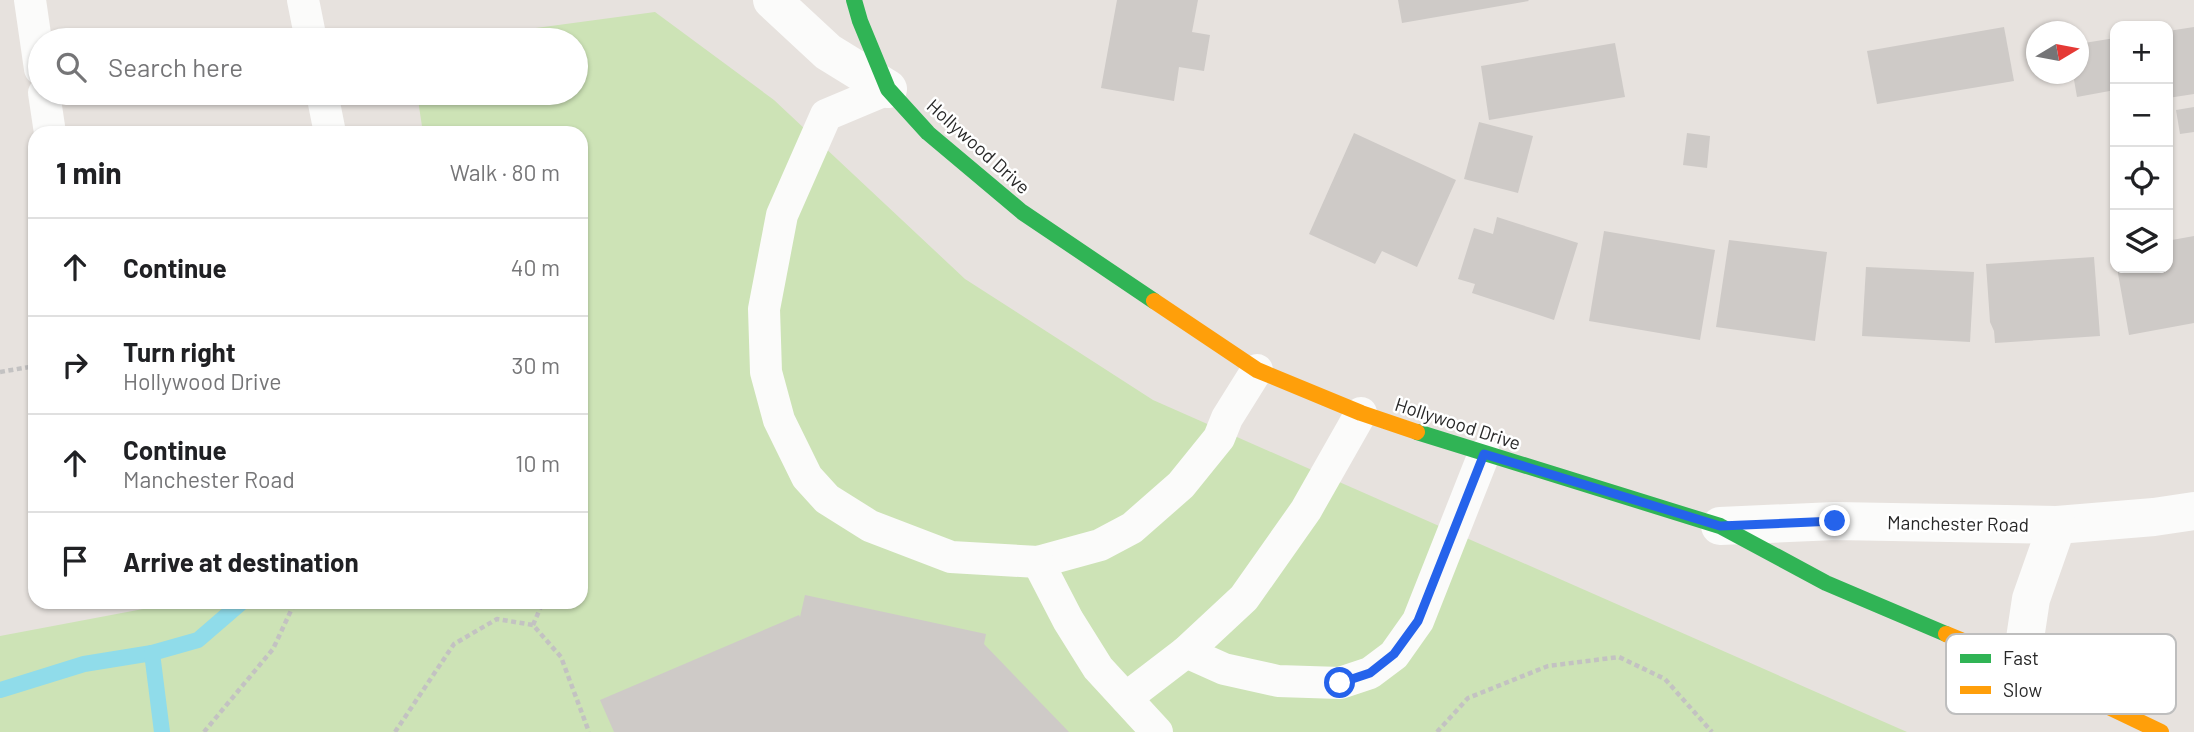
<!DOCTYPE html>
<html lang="en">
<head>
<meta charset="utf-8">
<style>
	:root { --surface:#fff; --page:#f2f2f2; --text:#202124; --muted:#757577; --line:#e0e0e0 }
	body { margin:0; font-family:Barlow,sans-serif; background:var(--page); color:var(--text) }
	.controls { position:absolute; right:21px; top:21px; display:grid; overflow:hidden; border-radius:14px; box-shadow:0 2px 5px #0004 }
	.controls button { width:63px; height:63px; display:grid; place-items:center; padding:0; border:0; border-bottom:2px solid var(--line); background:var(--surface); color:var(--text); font:35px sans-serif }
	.compass { position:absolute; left:2026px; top:21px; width:63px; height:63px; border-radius:50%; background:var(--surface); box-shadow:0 2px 5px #0004; rotate:80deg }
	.stop { position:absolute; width:21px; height:21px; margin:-16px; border:5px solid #2563eb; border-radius:50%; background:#fff }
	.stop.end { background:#2563eb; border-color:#fff; box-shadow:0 2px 7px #0008 }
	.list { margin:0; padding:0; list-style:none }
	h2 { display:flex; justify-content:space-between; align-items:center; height:91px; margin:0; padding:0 28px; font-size:30px }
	h2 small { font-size:23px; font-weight:400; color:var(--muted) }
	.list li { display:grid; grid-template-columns:46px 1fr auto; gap:21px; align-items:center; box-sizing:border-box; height:98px; padding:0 28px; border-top:2px solid var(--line) }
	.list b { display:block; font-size:26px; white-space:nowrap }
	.list p { margin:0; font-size:23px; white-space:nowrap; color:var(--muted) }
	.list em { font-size:23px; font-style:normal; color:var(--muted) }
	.icon { flex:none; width:38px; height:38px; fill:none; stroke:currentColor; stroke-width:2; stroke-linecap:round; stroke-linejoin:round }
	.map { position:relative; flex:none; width:2194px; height:732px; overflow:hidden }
	.search { position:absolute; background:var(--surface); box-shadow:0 2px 5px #0004; left:28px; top:28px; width:560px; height:77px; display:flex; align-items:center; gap:18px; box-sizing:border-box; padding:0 24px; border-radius:38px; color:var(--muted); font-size:26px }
	.panel { position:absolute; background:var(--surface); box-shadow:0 2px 5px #0004; left:28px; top:126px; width:560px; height:483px; border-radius:21px }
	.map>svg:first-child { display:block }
</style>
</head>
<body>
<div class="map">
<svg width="2194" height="732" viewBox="0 0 2194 732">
	<rect width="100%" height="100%" fill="#e7e2de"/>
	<polygon fill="#cde3b6" points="655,12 774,100 965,279 1153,400 1907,732 0,732 0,636 180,602 581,602 581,133 423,133 417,93 576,93 576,40 446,40"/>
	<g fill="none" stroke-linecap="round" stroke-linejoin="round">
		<g stroke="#90dcea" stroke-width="16">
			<polyline points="0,690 84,664 152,653"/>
			<polyline points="162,732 152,653 198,640 242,602"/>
		</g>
	</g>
	<g fill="#cecac7">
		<polygon points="1117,0 1198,0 1192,32 1210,35 1204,71 1179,67 1174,101 1101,88"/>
		<polygon points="1398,0 1528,0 1529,1 1402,23"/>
		<polygon points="2004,27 2014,81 1877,104 1867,51"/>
		<polygon points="2194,27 2194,94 2168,98 2168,31"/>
		<polygon points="2115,38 2115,90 2077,97 2073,74 2078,74 2078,44"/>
		<polygon points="1615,43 1625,97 1489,120 1481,66"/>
		<polygon points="2194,107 2194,132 2180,134 2176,110"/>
		<polygon points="1479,122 1533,136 1518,193 1464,179"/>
		<polygon points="1354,133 1456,180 1417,267 1382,251 1375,264 1309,234"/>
		<polygon points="1687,133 1710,136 1707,168 1683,165"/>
		<polygon points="1497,217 1578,243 1554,320 1472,293 1475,284 1458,279 1474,228 1493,234"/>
		<polygon points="2168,225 2172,240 2194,236 2194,323 2129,335 2117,268 2168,268"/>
		<polygon points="1604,231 1715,250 1700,340 1589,321"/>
		<polygon points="1729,240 1827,252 1815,341 1716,327"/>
		<polygon points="2094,257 2100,336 1995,343 1994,331 1990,322 1986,264"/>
		<polygon points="1866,267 1974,272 1970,342 1862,336"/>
		<polygon points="805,595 986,634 984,644 1069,732 614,732 600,700 799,615 800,617"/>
	</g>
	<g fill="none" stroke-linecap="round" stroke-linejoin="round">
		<g stroke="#c3c2c2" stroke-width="4.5" stroke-dasharray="5 3.5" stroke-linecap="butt">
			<polyline points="0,372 35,366"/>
			<polyline points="533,625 543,602"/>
			<polyline points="204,732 273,649 295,602"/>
			<polyline points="395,732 454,644 497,619 533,625 561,657 589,732"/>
			<polyline points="1437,732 1468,698 1548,666 1619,657 1665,679 1712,732"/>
		</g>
		<g stroke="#fbfbfa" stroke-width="32">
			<polyline points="30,0 40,69"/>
			<polyline points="303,0 311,40"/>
			<polyline points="888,89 826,115 782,215 764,309 766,372 779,420 807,477 827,499 870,526 951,557 1038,562 1100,545 1132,528 1181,485 1219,438 1227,418 1257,370"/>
			<polyline points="44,93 50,133"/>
			<polyline points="322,93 330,133"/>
			<polyline points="1038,562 1068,620 1098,668 1157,732"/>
			<polyline points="1186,652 1224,669 1278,681 1340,683 1370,673 1394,655 1418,621 1484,454"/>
			<polyline points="1126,698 1186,652 1244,598 1306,510 1361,413"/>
		</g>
		<g stroke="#fbfbfa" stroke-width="38">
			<polyline points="772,0 828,52 888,89"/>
			<polyline points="1720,526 1835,521 2057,525 2154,517 2194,511"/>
			<polyline points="2021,665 2031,599 2057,525"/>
		</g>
		<g stroke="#30b455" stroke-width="16">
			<polyline points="854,0 860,21 888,89 928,133 1022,212 1154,301"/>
			<polyline points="1417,432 1720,526 1826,583 1946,634"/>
		</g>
		<g stroke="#ff9f0a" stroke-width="16">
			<polyline points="1154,301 1257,370 1361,413 1417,432"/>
			<polyline points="1946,634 2021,665 2161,732"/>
		</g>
	</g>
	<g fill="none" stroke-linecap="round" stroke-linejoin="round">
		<polyline stroke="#2563eb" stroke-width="9" points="1340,683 1370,673 1394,654 1418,621 1484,454 1720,526 1835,521"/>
	</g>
	<g text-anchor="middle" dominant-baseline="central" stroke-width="5" stroke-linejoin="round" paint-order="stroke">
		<g font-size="19" fill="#282828" stroke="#fff">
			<text transform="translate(979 146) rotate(42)">Hollywood Drive</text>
			<text transform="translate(1458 423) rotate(18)">Hollywood Drive</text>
			<text transform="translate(1958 523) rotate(1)">Manchester Road</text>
		</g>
	</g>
	<rect x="1946" y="634" width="230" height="80" rx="10" fill="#fff" stroke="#bebebe" stroke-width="2"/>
	<rect x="1960" y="654" width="31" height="9" fill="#30b455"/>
	<rect x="1960" y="686" width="31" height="8" fill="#ff9f0a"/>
	<g font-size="19" fill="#282828">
		<text x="2003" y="665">Fast</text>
		<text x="2003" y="697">Slow</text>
	</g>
</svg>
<div class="controls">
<button>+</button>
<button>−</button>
<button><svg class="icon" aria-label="locate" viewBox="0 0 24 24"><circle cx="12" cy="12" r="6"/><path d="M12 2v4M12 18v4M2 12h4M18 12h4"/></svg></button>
<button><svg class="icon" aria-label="layers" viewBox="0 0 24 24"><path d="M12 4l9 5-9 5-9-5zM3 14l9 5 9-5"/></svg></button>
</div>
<svg class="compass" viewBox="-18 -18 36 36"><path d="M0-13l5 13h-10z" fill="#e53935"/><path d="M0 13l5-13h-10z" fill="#757577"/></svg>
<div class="stop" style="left:1340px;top:683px"></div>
<div class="stop end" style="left:1835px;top:521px"></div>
<div class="search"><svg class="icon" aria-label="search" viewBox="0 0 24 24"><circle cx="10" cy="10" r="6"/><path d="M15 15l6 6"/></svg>Search here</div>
<section class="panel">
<h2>1 min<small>Walk · 80 m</small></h2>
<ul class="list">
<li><svg class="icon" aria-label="ahead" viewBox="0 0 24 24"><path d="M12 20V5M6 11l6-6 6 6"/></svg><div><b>Continue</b></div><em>40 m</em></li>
<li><svg class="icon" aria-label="right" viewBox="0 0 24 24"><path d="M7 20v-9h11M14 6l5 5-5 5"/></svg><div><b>Turn right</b><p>Hollywood Drive</p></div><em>30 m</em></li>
<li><svg class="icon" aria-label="ahead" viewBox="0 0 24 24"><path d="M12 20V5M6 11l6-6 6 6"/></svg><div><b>Continue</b><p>Manchester Road</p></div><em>10 m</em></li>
<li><svg class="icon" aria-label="arrive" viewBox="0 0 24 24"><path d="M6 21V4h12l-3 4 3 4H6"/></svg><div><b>Arrive at destination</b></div></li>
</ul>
</section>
</div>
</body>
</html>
